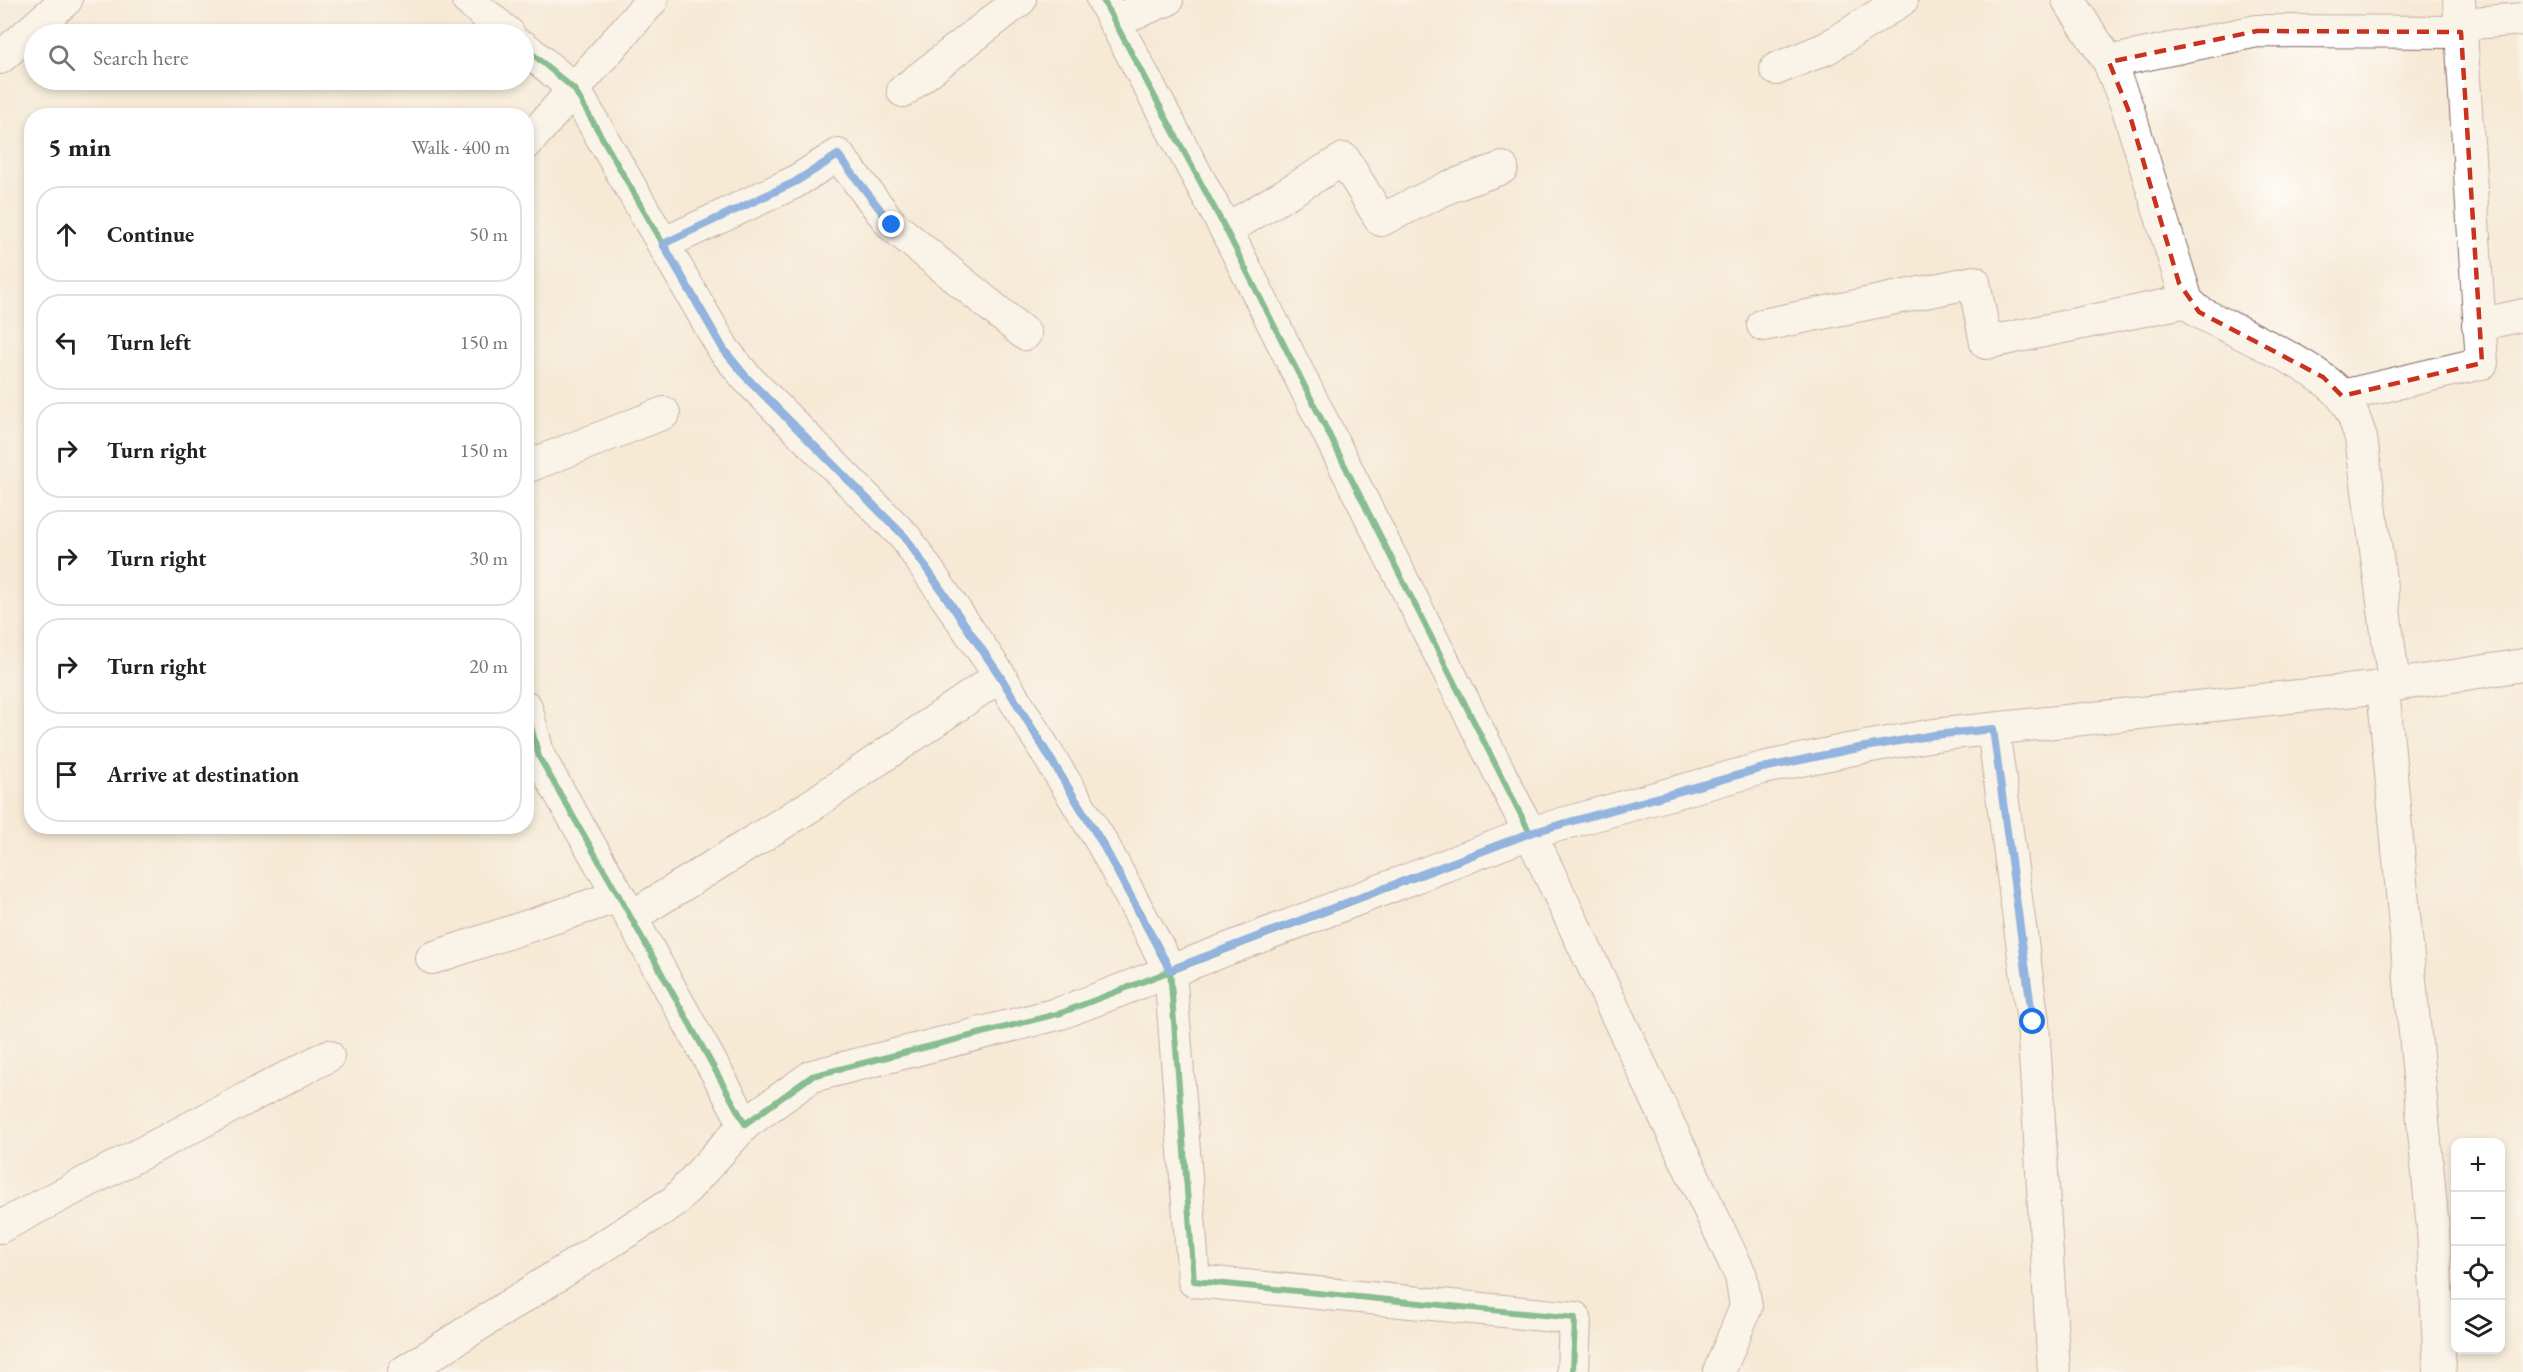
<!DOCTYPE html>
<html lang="en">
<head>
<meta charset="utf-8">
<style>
	:root { --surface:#fff; --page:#f2f2f2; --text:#202124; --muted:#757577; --line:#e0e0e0 }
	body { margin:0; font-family:"EB Garamond",serif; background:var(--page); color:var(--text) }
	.controls { position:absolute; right:18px; bottom:18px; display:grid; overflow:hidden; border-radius:12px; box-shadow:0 3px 9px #0003 }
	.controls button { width:54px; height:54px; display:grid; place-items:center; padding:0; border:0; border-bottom:2px solid var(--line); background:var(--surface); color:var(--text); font:30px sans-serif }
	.stop { position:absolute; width:18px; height:18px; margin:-14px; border:4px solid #1a73e8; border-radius:50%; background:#fff }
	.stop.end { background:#1a73e8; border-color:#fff; box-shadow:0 2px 6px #0008 }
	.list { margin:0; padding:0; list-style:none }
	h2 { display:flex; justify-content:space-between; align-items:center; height:78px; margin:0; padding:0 24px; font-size:26px }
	h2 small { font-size:20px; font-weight:400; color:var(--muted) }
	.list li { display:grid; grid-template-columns:39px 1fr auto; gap:18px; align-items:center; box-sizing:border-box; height:96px; margin:0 12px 12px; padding:0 12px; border:2px solid var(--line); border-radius:24px }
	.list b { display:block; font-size:22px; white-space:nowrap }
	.list em { font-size:20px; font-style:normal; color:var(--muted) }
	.icon { flex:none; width:33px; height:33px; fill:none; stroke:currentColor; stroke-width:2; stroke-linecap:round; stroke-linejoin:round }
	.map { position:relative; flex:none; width:2523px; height:1372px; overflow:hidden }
	.search { position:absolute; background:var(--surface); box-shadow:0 3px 9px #0003; left:24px; top:24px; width:510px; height:66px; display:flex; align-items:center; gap:15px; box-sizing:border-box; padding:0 21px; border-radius:33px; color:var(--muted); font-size:22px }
	.panel { position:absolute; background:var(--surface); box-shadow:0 3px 9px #0003; left:24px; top:108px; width:510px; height:726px; border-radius:24px }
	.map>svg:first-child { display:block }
</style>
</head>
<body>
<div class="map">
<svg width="2523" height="1372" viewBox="0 0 2523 1372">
	<rect width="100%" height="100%" fill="#fff"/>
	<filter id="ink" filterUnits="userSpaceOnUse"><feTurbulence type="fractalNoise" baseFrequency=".0167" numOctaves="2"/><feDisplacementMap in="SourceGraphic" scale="12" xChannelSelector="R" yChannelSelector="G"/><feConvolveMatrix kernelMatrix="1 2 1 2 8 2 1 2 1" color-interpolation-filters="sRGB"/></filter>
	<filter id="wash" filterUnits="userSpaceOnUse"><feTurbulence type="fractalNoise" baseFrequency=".008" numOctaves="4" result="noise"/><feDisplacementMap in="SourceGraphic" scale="24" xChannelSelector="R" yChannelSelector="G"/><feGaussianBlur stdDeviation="1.35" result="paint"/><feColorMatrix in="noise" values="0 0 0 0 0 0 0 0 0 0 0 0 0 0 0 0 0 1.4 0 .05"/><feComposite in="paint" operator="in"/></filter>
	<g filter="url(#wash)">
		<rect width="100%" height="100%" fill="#f6ead6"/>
	</g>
	<g filter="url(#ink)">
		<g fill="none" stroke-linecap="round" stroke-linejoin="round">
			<g stroke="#866667" stroke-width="34">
				<g id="street">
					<polyline points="468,0 509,34"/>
					<path d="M 2068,0 L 2109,62 L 2128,109 L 2187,301 L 2199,312 C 2235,331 2319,367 2342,396 C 2352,409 2356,423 2361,438 L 2394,684"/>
					<polyline points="1114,21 1167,0"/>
					<polyline points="2461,24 2523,19"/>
					<polyline points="524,47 574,89 724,350 746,377 905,537 1000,676 1102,843 1170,970 1194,1281 1575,1318 1573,1372"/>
					<polyline points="0,58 66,0"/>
					<polyline points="2109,62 2257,31 2461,32"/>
					<polyline points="1776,69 1827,48 1902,0"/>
					<polyline points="903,91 1020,0"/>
					<polyline points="526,144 652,0"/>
					<polyline points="1226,230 1344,159 1381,220 1449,187 1502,168"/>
					<polyline points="663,244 795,182 838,155 892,225 1025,334"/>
					<polyline points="1763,325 1974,282 1986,343 2187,301"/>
					<polyline points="2478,325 2523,315"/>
					<polyline points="2342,396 2482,363 2459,0"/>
					<polyline points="526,467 664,413"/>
					<polyline points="2383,687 2433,1229 2440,1372"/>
					<polyline points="526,707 539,757 619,896 745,1124 812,1076 1061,1013 1530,833 1226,230 1103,0"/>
					<polyline points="1993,729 2033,1022 2054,1372"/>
					<polyline points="631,917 809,807 1000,676"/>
					<polyline points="432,958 619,896"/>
					<polyline points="0,1227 328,1056"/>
					<polyline points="404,1372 675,1201 745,1124"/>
					<polyline points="1719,1372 1746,1307 1741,1276 1530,833 1763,768 1848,750 1934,735 2383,687 2523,665"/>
				</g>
			</g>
			<use href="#street" stroke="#fff" stroke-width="32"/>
			<g stroke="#fff" stroke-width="10">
				<g id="cycleway">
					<polyline points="524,47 574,89 724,350 746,377 905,537 1000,676 1102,843 1170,970 1194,1281 1575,1318 1573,1372"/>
					<polyline points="526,707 539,757 619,896 745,1124 812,1076 1061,1013 1530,833 1226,230 1103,0"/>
				</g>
			</g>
			<use href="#cycleway" stroke="#00873e" stroke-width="6"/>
		</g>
	</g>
	<g fill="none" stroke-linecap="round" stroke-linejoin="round" filter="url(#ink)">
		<polyline stroke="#1a73e8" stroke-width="8" points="892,225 838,155 795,182 663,244 724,350 746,377 905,537 1000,676 1102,843 1170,970 1530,833 1763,768 1848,750 1934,735 1993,729 2033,1022"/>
	</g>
	<path d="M0 0H2523V1372H0ZM 2257,31 L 2461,32 L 2482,363 L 2342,396 L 2323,377 L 2199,312 L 2179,283 L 2128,109 L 2109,62 Z" fill="#f6ead6" fill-opacity=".55" fill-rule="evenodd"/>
	<path fill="none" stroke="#c8321e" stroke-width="4.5" stroke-dasharray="12 8" stroke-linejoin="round" d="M 2257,31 L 2461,32 L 2482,363 L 2342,396 L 2323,377 L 2199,312 L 2179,283 L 2128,109 L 2109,62 Z"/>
</svg>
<div class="controls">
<button>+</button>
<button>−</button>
<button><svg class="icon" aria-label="locate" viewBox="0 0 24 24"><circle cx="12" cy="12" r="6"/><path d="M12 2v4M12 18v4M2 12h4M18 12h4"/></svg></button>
<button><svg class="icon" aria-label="layers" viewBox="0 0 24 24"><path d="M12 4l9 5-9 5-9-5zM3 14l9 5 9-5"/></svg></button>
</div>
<div class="stop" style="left:2033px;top:1022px"></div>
<div class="stop end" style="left:892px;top:225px"></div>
<div class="search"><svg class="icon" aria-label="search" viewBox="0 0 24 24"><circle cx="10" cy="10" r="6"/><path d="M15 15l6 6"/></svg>Search here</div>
<section class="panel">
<h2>5 min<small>Walk · 400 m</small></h2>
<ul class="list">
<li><svg class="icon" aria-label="ahead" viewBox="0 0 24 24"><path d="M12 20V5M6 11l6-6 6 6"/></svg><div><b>Continue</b></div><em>50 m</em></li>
<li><svg class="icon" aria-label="left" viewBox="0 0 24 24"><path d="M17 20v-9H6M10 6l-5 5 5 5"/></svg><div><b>Turn left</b></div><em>150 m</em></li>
<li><svg class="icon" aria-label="right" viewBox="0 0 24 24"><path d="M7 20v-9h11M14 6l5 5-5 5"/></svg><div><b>Turn right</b></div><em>150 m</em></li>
<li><svg class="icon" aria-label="right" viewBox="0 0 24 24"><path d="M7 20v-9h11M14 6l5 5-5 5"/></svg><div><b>Turn right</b></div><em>30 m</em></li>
<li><svg class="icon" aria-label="right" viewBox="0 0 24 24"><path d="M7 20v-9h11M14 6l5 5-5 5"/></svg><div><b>Turn right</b></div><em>20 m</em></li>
<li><svg class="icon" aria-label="arrive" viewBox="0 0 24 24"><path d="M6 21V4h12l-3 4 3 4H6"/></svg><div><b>Arrive at destination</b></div></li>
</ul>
</section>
</div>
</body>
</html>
